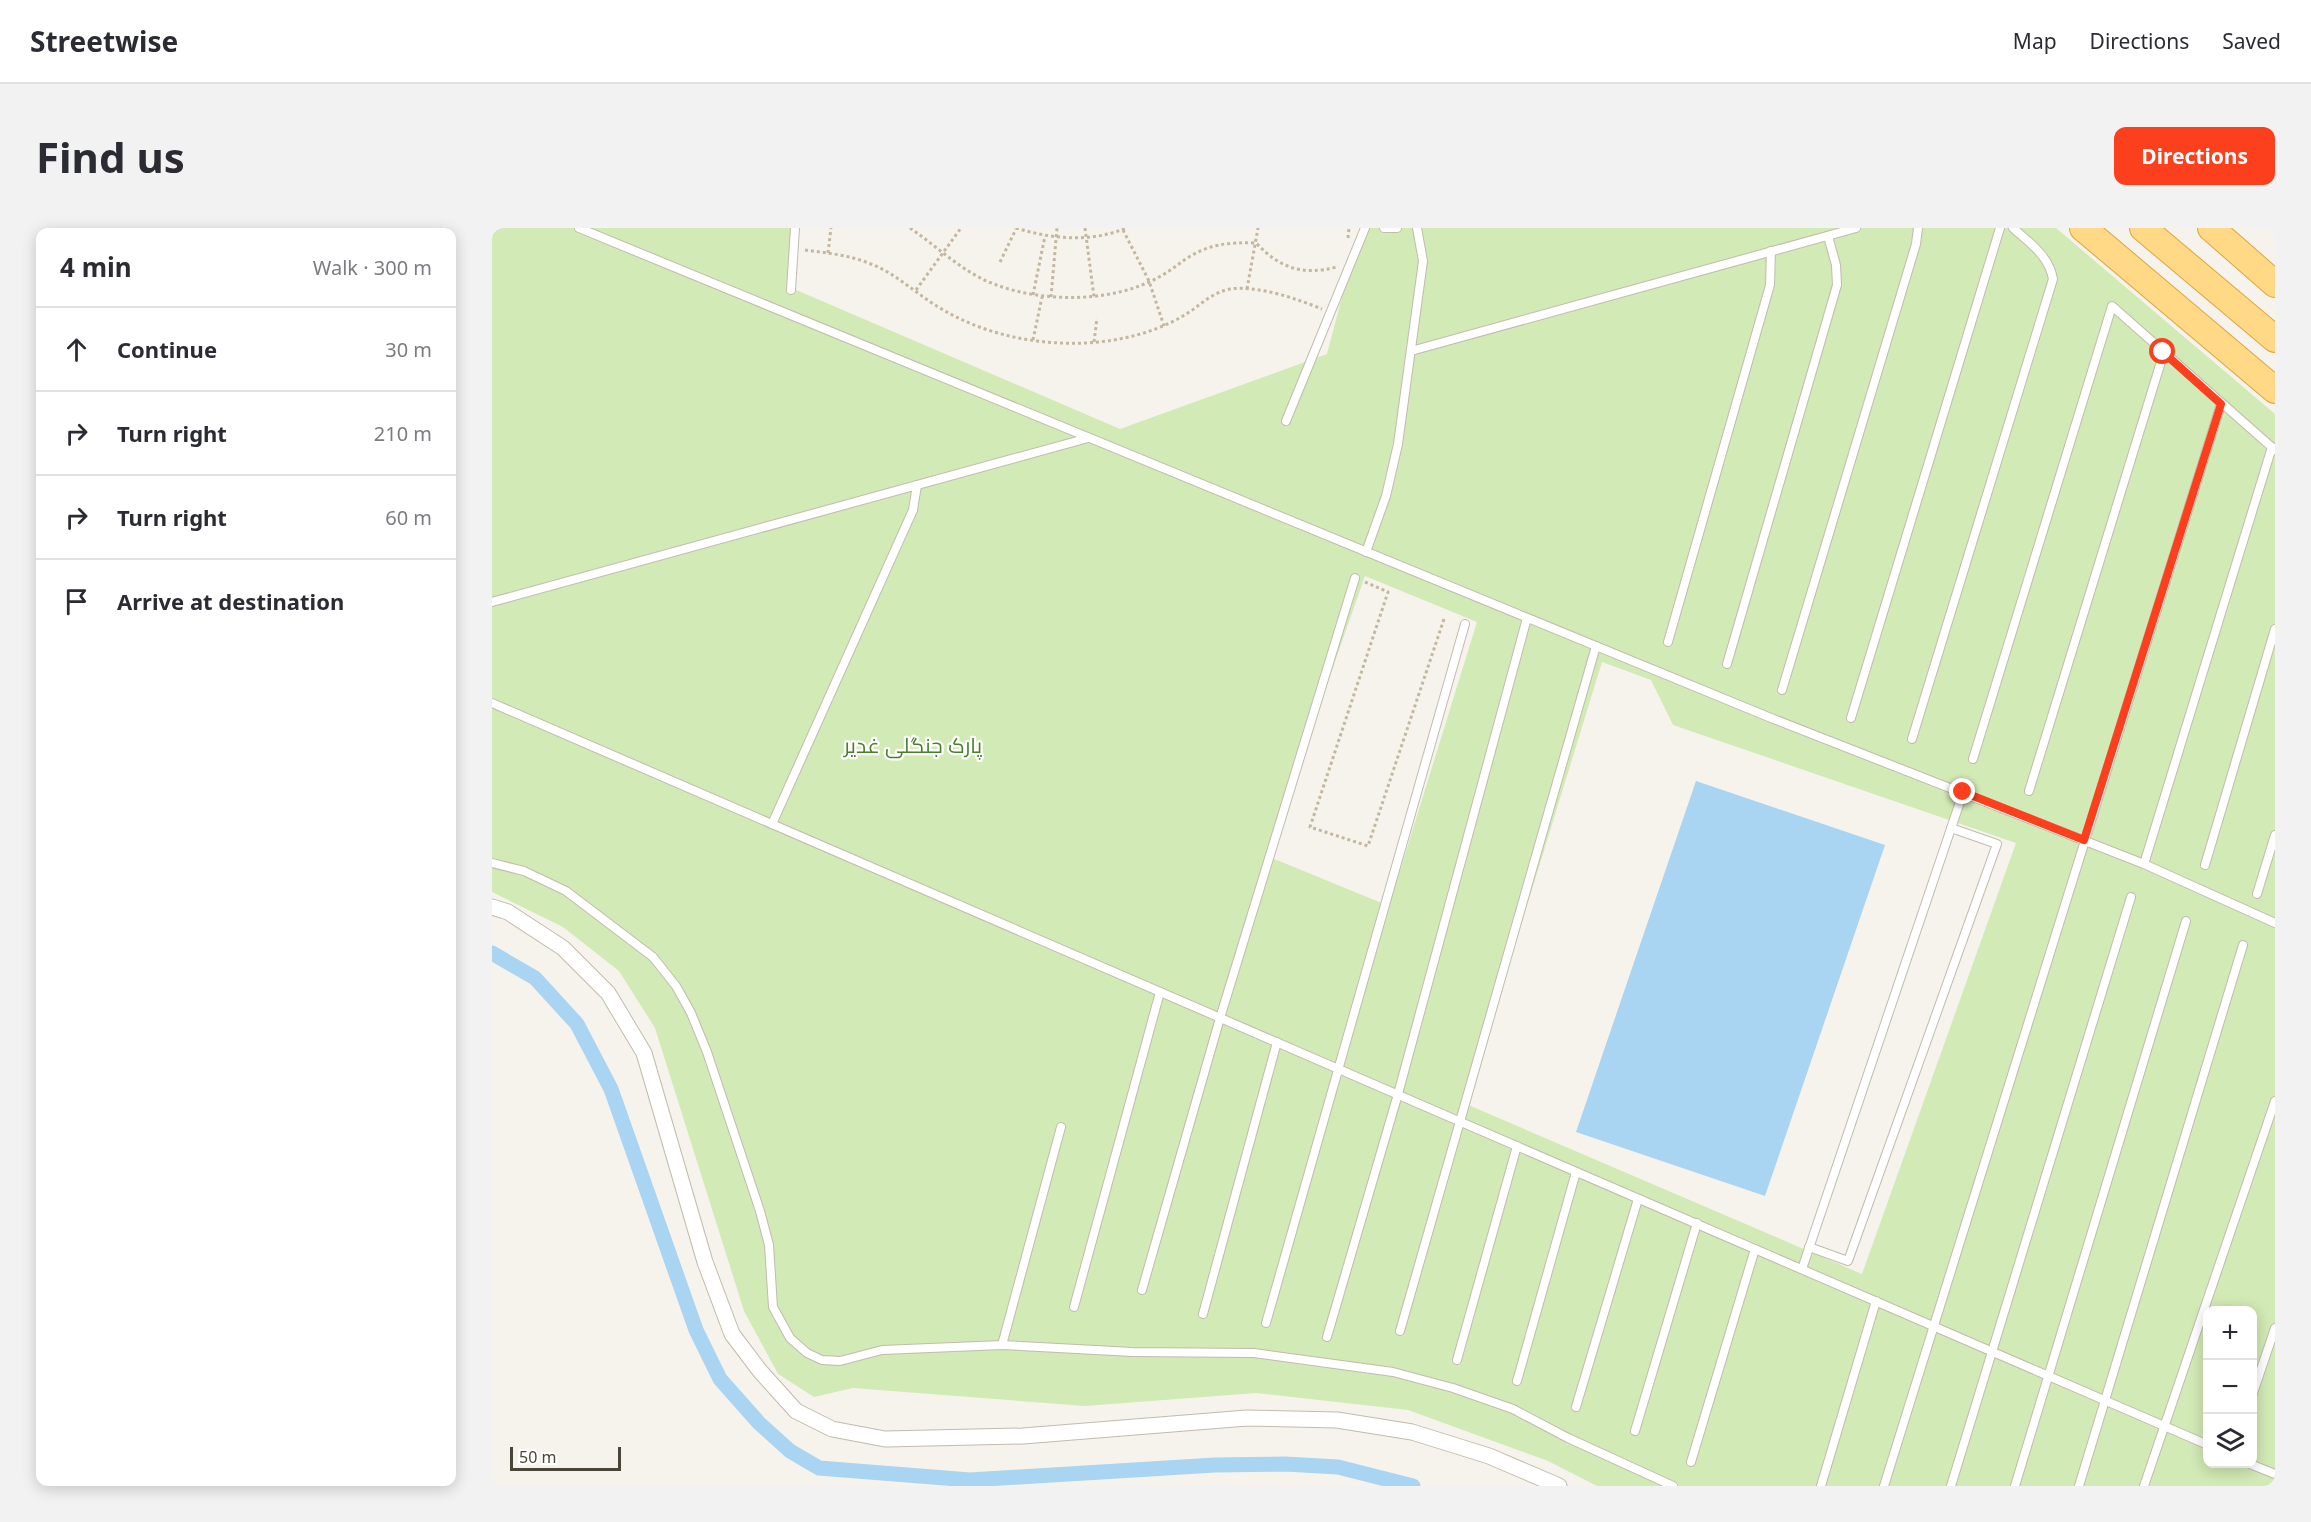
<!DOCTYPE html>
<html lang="en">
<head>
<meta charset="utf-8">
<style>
	:root { --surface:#fff; --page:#f2f2f3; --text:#2b2b33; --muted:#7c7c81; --line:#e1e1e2; --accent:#fc3f1d }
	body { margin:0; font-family:"Noto Sans",Cairo,sans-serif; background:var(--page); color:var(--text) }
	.controls { position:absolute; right:18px; bottom:18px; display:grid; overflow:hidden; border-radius:12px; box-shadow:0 3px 15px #0003 }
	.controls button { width:54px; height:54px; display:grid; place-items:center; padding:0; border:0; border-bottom:2px solid var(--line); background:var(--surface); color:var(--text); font:30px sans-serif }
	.scale { position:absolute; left:18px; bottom:15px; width:111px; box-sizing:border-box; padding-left:6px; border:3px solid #4b4439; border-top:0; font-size:16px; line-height:21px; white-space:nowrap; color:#4b4439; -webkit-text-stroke:4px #fff; paint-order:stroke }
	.stop { position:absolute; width:18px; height:18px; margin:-14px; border:4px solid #fc3f1d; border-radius:50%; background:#fff }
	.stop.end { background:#fc3f1d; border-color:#fff; box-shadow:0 2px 6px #0008 }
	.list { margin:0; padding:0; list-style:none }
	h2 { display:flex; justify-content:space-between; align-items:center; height:78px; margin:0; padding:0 24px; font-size:26px }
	h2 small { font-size:20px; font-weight:400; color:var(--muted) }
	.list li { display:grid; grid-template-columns:39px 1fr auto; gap:18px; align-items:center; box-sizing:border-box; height:84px; padding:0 24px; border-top:2px solid var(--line) }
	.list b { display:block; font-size:22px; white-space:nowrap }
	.list em { font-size:20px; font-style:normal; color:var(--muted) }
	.icon { flex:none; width:33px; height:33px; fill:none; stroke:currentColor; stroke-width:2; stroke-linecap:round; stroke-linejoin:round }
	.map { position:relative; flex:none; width:1783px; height:1258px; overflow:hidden; border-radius:12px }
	header { display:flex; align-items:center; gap:36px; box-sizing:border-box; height:84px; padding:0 30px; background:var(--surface); border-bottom:2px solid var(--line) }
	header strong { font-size:28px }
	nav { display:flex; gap:33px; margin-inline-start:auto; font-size:21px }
	.intro { display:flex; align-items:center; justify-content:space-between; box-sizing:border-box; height:144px; padding:0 36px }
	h1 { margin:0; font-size:42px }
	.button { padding:15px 27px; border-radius:12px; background:var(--accent); color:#fff; font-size:21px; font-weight:700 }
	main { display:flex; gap:36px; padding:0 36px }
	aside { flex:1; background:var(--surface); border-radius:12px; box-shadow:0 3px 15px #0003 }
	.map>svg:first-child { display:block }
</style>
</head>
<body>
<header>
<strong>Streetwise</strong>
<nav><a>Map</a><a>Directions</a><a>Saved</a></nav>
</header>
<div class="intro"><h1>Find us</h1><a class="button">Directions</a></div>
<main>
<aside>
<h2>4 min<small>Walk · 300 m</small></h2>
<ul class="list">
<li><svg class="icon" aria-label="ahead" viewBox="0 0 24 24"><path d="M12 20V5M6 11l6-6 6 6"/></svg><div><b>Continue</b></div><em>30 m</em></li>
<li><svg class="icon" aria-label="right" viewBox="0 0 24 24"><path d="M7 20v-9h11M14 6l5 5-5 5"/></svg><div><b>Turn right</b></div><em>210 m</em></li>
<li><svg class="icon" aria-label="right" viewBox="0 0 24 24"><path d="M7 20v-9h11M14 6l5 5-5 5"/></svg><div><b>Turn right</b></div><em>60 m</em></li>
<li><svg class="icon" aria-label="arrive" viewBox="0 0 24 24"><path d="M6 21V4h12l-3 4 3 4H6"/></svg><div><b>Arrive at destination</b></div></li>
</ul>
</aside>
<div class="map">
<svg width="1783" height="1258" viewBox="0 0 1783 1258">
	<rect width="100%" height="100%" fill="#f6f3ec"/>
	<path fill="#d2eab5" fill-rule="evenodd" d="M 0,0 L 305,0 L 302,61 L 628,201 L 835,126 L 868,0 L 1564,0 L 1783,186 L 1783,1258 L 1105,1258 L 1056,1233 L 916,1182 L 764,1165 L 593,1178 L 361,1160 L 322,1169 L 286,1146 L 252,1083 L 163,800 L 127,743 L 71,699 L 0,664 ZM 873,348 L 985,394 L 897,678 L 775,628 ZM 1110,434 L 1159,452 L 1181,497 L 1524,615 L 1370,1046 L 974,876 ZM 1716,1082 L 1760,1082 L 1760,1236 L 1716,1236 Z"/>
	<polygon fill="#a9d4f2" points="1204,553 1393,617 1273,968 1084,904"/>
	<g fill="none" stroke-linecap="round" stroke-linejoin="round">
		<polyline stroke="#a9d4f2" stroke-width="15" points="0,725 43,750 85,796 119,861 204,1102 228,1151 267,1195 298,1223 327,1240 478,1252 723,1237 793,1236 846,1239 921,1258"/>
		<g stroke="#c2bbae" stroke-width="10">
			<g id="service">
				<polyline points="87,0 1279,490 1652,636 1783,695"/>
				<polyline points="892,0 905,0"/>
				<polyline points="299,62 303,0"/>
				<polyline points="919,123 1364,0"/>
				<polyline points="794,193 873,0"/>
				<polyline points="874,324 894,268 906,216 931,33 925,0"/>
				<polyline points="0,374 596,210"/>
				<polyline points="1176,414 1278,57 1279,23"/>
				<polyline points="1235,436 1345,57 1344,37 1336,8"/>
				<polyline points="1290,462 1424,16 1426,0"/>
				<polyline points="0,475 1716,1217"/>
				<polyline points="1359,490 1508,0"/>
				<path d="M 1420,511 L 1561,51 C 1557,28 1538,15 1521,0"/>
				<polyline points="1481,531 1620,78 1783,222"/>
				<polyline points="1537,563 1672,124"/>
				<polyline points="280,596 421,282 425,257"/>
				<polyline points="0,635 32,643 74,663 161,729 184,758 199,785 215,824 268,983 277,1017 281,1079 298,1110 315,1125 330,1132 348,1133 390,1122 510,1117 640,1124 762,1125 901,1144 961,1160 1021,1181 1076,1210 1181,1258"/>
				<polyline points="1652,636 1780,219"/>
				<polyline points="1713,637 1783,401"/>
				<polyline points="1765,666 1783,607"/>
				<polyline points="1317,1019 1356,1033 1505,616 1459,600"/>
				<polyline points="1310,1041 1471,565"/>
				<polyline points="650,1062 728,790 863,350"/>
				<polyline points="582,1079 668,764"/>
				<polyline points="711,1086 785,814"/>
				<polyline points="774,1095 973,396"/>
				<polyline points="908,1103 1104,418"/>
				<polyline points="835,1109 906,866 1035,390"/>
				<polyline points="510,1117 569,899"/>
				<polyline points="965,1132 1025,918"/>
				<polyline points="1025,1153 1084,944"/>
				<polyline points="1760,1168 1783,1100"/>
				<polyline points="1084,1179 1146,971"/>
				<polyline points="1143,1203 1205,995"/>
				<polyline points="1199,1234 1263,1021"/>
				<polyline points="1758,1236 1783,1246"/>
				<polyline points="1329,1258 1384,1073"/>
				<polyline points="1392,1258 1729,176"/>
				<polyline points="1459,1258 1639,669"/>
				<polyline points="1523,1258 1694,693"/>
				<polyline points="1587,1258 1751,717"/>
				<polyline points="1652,1258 1783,873"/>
			</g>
		</g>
		<g stroke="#c2bbae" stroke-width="17">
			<polyline id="minor" points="0,679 16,684 71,720 116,765 152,825 213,1034 240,1106 268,1143 304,1183 340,1201 393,1211 531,1208 755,1190 845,1192 920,1204 997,1228 1067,1258"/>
		</g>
		<g stroke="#e0a43c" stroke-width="28">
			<g id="trunk">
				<polyline points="1591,0 1783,162"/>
				<polyline points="1651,0 1783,111"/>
				<polyline points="1719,0 1783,56"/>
			</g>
		</g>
		<g stroke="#c4b79f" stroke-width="3" stroke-dasharray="3 3" stroke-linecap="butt">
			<path d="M 418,0 C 446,19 470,44 502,56 C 550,75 621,75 667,49 C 677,44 685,37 694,31 C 716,16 737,14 764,15 C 788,40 810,48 845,39"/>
			<path d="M 524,0 C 559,11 599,15 634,0"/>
			<polyline points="593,0 602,69"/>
			<polyline points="631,2 657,53 672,98"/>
			<polyline points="856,10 857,0"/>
			<path d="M 313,22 C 335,25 358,27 379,36 C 405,46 424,66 448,80 C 484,102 526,113 568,115 C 610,117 655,109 691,88 C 707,79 718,65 738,61 C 766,57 805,71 830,81"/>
			<polyline points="336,25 339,0"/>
			<polyline points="508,34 524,1"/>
			<polyline points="755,61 766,0"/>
			<polyline points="424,62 469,0"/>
			<polyline points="541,67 553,8"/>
			<polyline points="559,69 565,0"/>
			<polyline points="541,112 550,69"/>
			<polyline points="602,114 605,90"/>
			<polyline points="873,354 896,364 818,599 876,618 952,391"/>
		</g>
		<use href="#service" stroke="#fff" stroke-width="8"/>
		<use href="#minor" stroke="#fff" stroke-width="15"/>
		<use href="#trunk" stroke="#ffd985" stroke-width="26"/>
	</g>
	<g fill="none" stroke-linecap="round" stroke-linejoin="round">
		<polyline stroke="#fc3f1d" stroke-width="8" points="1471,564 1592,612 1729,176 1671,124"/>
	</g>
	<g text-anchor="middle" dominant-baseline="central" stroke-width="4.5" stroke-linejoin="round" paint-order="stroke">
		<g font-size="21" fill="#4a7f2a" stroke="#fff">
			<text x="421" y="517">پارک جنگلی غدیر</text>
		</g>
	</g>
</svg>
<div class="controls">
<button>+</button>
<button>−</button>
<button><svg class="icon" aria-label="layers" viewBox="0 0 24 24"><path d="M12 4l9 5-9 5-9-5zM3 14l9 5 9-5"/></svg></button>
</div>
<div class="scale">50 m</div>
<div class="stop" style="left:1671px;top:124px"></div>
<div class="stop end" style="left:1471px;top:564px"></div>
</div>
</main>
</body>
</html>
